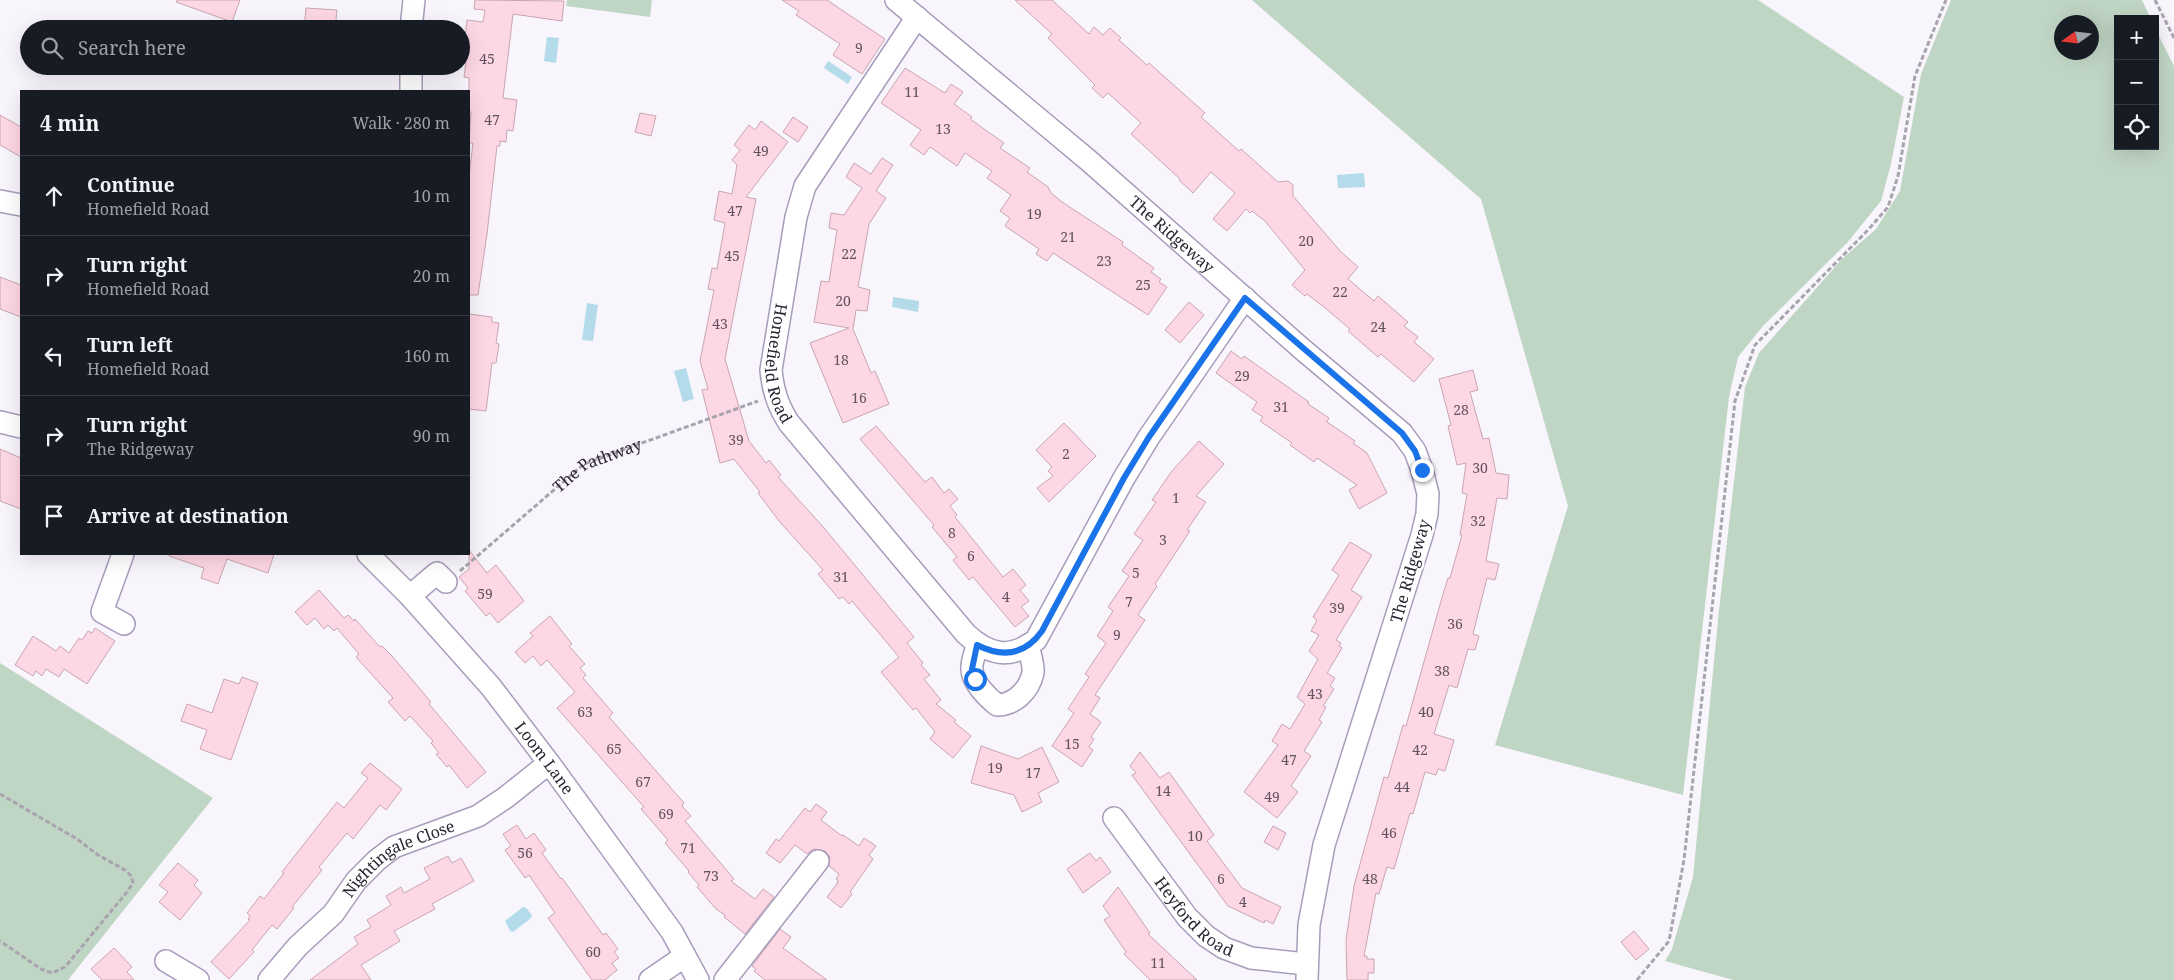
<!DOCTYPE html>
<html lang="en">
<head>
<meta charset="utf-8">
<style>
	:root { --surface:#171b24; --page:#20242c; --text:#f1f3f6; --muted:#9ea1a6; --line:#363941 }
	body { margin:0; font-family:"Noto Serif",serif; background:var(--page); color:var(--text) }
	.controls { position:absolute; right:15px; top:15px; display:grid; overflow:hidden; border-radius:0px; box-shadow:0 5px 20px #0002 }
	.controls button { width:45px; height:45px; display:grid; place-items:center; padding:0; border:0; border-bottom:1px solid var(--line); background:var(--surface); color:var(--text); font:25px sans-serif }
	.compass { position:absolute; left:2054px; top:15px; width:45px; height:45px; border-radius:50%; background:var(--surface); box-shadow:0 5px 20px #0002; rotate:256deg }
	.stop { position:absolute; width:15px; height:15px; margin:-11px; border:4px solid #1a73e8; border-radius:50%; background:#fff }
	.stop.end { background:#1a73e8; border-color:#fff; box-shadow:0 1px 5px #0008 }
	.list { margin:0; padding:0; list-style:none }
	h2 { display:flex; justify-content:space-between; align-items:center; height:65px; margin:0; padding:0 20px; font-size:21px }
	h2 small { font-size:16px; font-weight:400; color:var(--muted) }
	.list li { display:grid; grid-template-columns:32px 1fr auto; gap:15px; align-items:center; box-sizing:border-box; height:80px; padding:0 20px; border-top:1px solid var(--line) }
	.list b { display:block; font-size:19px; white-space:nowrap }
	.list p { margin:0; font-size:16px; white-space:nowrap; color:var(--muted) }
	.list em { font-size:16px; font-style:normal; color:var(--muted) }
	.icon { flex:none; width:28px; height:28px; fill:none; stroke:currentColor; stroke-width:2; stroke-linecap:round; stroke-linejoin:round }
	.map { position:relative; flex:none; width:2174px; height:980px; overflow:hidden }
	.search { position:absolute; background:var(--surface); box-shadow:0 5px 20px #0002; left:20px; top:20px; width:450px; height:55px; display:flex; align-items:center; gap:12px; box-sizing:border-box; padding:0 18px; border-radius:28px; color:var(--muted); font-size:19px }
	.panel { position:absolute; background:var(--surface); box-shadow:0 5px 20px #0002; left:20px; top:90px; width:450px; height:465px; border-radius:0px }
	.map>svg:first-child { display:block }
</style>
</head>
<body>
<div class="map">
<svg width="2174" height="980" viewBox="0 0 2174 980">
	<rect width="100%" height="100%" fill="#f8f5fc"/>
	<g fill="#c0d6c4" fill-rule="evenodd">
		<polygon points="567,0 652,0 650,17 566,6"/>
		<polygon points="1252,0 1758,0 1904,97 1891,164 1881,201 1847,243 1763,326 1738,357 1729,397 1683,795 1495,745 1568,506 1481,199"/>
		<path d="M 1951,0 L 2142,0 L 2151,19 L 2118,19 L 2118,146 L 2155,146 L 2155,28 L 2174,66 L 2174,980 L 1733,980 L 1665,961 L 1672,949 L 1693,877 L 1719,610 L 1745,387 L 1759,353 L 1842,259 L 1876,229 L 1900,191 L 1921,74 ZM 2062,22 L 2092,22 L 2092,52 L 2062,52 Z"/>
		<polygon points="0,663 213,798 68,980 0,980"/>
	</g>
	<g fill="#b3dbe9">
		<polygon points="547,37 559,38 556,63 544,61"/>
		<polygon points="828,61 852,77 848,84 824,68"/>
		<polygon points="1364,173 1365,187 1338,188 1337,175"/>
		<polygon points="893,297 919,301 918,312 892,307"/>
		<polygon points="587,303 598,305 593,341 582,340"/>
		<polygon points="686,368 694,399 683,402 674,371"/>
		<polygon points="523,907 526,908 532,915 531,918 513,932 510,931 505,921"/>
	</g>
	<g fill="#fed7e4" stroke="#c9a5b1">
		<polygon points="177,0 240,0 232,22 176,2"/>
		<polygon points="475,0 564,1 562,21 513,14 503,98 517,100 513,131 507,130 506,142 500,141 500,146 497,146 487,234 478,295 469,295 469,176 473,143 469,143 471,112 469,111 469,78 464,77 469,39 465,38 467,20 483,22 485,10 474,9"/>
		<polygon points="782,0 827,0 885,39 862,74 833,55 840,44 796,15 799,11"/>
		<polygon points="1015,0 1052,0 1089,34 1094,27 1103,35 1110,28 1121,38 1119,40 1147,65 1149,63 1205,113 1201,117 1239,151 1241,149 1278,182 1288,181 1293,185 1293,196 1340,251 1358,267 1348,279 1374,301 1378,296 1408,322 1404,326 1418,337 1414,342 1434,359 1414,382 1381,354 1378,357 1348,331 1350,329 1324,307 1307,294 1305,296 1292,285 1305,270 1265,221 1252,211 1250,213 1246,209 1227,231 1213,219 1235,193 1211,172 1193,193 1179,180 1180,179 1131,134 1141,123 1108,93 1103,98 1092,88 1095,85 1048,38 1052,34"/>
		<polygon points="306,8 337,10 335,29 304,29"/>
		<polygon points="905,68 945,93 951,84 963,92 954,104 972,117 970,119 1004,143 1000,148 1030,168 1027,172 1048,187 1051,193 1062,202 1123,242 1122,245 1154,268 1151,272 1161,279 1159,282 1167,287 1148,315 1053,253 1047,261 1036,254 1039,249 1005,226 1010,218 1000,211 1011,195 987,178 992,171 965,153 957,166 930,147 924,155 910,145 921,130 881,103"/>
		<polygon points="640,113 656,116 651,136 635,132"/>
		<polygon points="0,115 21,127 21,157 0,145"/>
		<polygon points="793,117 808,127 798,142 783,132"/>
		<polygon points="761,121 788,142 746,197 756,199 725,359 749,441 766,463 769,460 781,475 778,477 825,529 914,637 907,643 923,663 921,665 930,675 924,679 941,700 936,704 956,720 954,722 971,736 953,758 930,739 935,732 916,708 913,710 881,672 899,657 852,601 849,604 843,597 839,599 818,574 823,570 779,521 758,493 760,492 734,459 720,463 702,390 708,389 700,361 714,290 708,289 712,268 717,269 725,223 714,220 719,191 732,194 737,165 732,160 740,150 734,145 749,125 755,130"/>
		<polygon points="882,158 893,165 876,191 886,198 869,224 858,287 870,290 867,311 856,310 853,329 871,373 875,371 889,404 843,423 810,343 849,328 814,322 821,281 829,282 837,230 829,228 831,213 844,215 862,188 846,177 854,163 871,174"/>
		<polygon points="0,277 21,285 21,317 0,309"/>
		<polygon points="1189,302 1204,315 1180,343 1165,330"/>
		<polygon points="469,314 492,317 492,322 499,323 496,343 499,344 496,363 492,363 486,411 469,409"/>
		<polygon points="1231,351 1242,359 1244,356 1309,402 1308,404 1329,418 1327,422 1355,441 1353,443 1367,453 1387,493 1359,509 1349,490 1357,485 1317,458 1314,462 1290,445 1292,443 1260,421 1263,417 1252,410 1257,402 1216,373"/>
		<polygon points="1473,370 1478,390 1470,392 1483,439 1489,438 1496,473 1509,475 1507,499 1497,498 1486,561 1499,564 1495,580 1487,578 1473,634 1479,636 1475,650 1468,649 1457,688 1449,685 1434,734 1454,740 1445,771 1438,769 1436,775 1425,772 1413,814 1410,813 1394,869 1387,867 1379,894 1376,893 1364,956 1367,956 1367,959 1374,959 1374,973 1368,973 1368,980 1347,980 1346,940 1354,886 1384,777 1388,778 1403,725 1406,726 1441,601 1448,578 1450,578 1462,535 1460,535 1467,494 1462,493 1466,463 1457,465 1448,426 1451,425 1439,379"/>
		<polygon points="1064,423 1096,456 1049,502 1037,488 1053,476 1048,471 1052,467 1036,450"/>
		<polygon points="876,426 925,482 932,477 944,493 949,489 958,499 950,506 957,515 955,517 1003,577 1013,569 1026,585 1020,590 1029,601 1021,607 1029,616 1015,627 973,577 969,580 953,560 957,557 932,527 934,525 860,439"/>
		<polygon points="1199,441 1224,464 1196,496 1206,502 1187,530 1190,531 1155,584 1157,586 1138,615 1145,620 1095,695 1100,698 1090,714 1101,722 1091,737 1094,739 1089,747 1093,750 1082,767 1052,746 1074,713 1068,709 1089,677 1085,674 1106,643 1097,636 1113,611 1108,607 1129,576 1122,571 1143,540 1134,534 1156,502 1152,500 1172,471"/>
		<polygon points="0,449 21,458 21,509 0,501"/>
		<polygon points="1350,542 1372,555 1351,590 1362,597 1336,640 1341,643 1339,646 1342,648 1327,673 1335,678 1330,686 1334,689 1323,706 1326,707 1319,720 1322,722 1304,751 1311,756 1291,786 1298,792 1277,818 1244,792 1278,745 1272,741 1282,724 1290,729 1305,704 1297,697 1318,659 1309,651 1319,635 1311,631 1317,620 1313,617 1339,575 1332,570"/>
		<polygon points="469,550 487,573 496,565 524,601 498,623 490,613 486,616 465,591 468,588 459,577 469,569"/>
		<polygon points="170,554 274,554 268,573 227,559 218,584 201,578 204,568 169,556"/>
		<polygon points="319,590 344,618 348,615 354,621 355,619 380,647 382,646 392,656 431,702 429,704 486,772 467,788 449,765 447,767 436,754 439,753 431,743 433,741 410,716 405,721 388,702 393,698 356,657 359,654 337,628 334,631 328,625 324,629 315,618 307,625 295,612"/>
		<polygon points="550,616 572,644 569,646 585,664 580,668 586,675 583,678 613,713 609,717 684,803 682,806 691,816 685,821 734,879 731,881 755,899 763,889 774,897 745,934 724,917 725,915 716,909 697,887 699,885 688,872 689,871 665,843 668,840 641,809 644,807 557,708 575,692 547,660 541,666 533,656 525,663 515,652 533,636 530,633"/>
		<polygon points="95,628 115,641 87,684 64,669 59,677 46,669 42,676 36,671 33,676 15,665 33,636 56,651 60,646 69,653 79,638 82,640 88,631 92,633"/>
		<polygon points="242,677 258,683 231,760 200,749 207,730 181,721 187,704 212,713 224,679 239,684"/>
		<polygon points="981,746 1018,759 1042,747 1059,782 1038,793 1042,802 1022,812 1014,795 971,783"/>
		<polygon points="1140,752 1160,778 1169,772 1214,835 1207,841 1242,888 1281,907 1273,924 1265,920 1264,923 1228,906 1132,775 1136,773 1130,766"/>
		<polygon points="370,763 402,789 386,810 380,805 353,839 347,833 319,867 322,870 292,907 294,908 277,929 272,925 252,950 254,952 229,979 211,962 250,920 248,919 250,916 247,913 260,896 264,899 284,873 282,872 337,802 344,808 368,778 361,773"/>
		<polygon points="816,804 827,812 821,820 842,836 843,835 859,846 864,838 876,846 869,855 873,859 850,892 852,894 841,908 827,897 837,884 838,880 836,879 839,874 829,866 830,857 825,851 814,849 807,854 795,845 780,863 766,853 776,839 779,841 805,808 810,812"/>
		<polygon points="517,825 526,839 534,833 546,850 542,853 561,879 562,878 603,935 606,933 618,949 614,952 619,958 612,963 617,970 605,980 592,980 548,918 555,913 529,875 525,878 505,850 511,846 503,834"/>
		<polygon points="1273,826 1286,833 1278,850 1264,842"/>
		<polygon points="1090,853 1096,861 1100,857 1111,872 1083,893 1067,869"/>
		<polygon points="448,856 452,863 461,858 474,881 432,904 435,909 394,931 400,941 361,965 371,980 310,980 358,944 354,937 371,927 367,920 391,905 386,896 401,887 404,893 430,879 424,868"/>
		<polygon points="178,863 198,880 194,885 202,893 180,920 159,902 168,892 159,885"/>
		<polygon points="1118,887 1150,933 1148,934 1197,980 1150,980 1124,954 1126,952 1104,920 1110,916 1103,906"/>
		<polygon points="780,929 791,937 783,948 827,980 765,980 754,971 756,969 752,966"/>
		<polygon points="1634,931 1649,949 1636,960 1621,942"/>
		<polygon points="114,948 132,967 127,972 134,980 102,980 91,969"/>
	</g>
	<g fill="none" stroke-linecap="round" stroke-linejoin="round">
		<g stroke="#a89cbb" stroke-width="24">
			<g id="minor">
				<path id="s2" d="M 896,0 L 1088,160 L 1302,349 L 1402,433 L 1415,451 L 1422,470 L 1428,494 L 1427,514 L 1422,535 L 1324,845 L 1309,925 L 1307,980"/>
				<path id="s3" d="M 917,17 L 805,186 L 796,217 L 771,370 C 773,391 778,406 789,423 L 966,634 C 989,655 1010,660 1036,640 L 1124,478 L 1149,437 L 1245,298"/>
				<polyline points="411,29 414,0"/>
				<polyline points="411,66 411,91"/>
				<polyline points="0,201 21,205"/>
				<polyline points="0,422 21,427"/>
				<polyline points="123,554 102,612 124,624"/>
				<path id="s4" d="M 368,554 L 410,596 L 491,687 L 549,763 L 672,932 L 698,980"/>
				<polyline points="410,596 437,573 446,582"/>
				<path d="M 977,645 C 976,652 971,662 972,669 C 972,682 987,697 997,705 C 1014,705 1029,691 1033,673 C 1034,665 1030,654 1028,645"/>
				<path id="s5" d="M 1114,818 L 1187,917 L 1206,936 L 1224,948 L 1251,958 L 1306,964"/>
				<polyline points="166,961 198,980"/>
				<path id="s6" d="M 269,980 L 298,946 L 333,914 L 356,881 L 377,860 L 394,847 L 478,816 L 505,798 L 549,763"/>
				<polyline points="650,980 685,956"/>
				<polyline points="725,980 818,861"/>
			</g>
		</g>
		<g stroke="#a8a4ad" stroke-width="3" stroke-dasharray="5 2.5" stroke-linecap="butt">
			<polyline points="2155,0 2174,38"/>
			<path id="s1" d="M 460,571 L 584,464 L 758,401"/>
			<polyline points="0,794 77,839 98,855 125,870 131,876 133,883 127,892 65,967 52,973 41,969 0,941"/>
			<polyline points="1637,980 1669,941 1684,860 1735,401 1755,345 1868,230 1888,207 1898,176 1915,76 1946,0"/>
		</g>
		<use href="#minor" stroke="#fff" stroke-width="21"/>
	</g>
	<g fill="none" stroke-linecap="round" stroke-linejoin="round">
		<path stroke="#1a73e8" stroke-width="6" d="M 975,679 L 972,669 L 977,645 C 1003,658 1025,655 1042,631 L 1124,478 L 1149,437 L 1245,298 L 1402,433 L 1415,451 L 1422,470"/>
	</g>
	<g text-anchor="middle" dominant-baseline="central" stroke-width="5" stroke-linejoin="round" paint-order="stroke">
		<g font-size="14" fill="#60525e">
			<text x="859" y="47">9</text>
			<text x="487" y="58">45</text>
			<text x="912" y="91">11</text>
			<text x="492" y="119">47</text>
			<text x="943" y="128">13</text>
			<text x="761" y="150">49</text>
			<text x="735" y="210">47</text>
			<text x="1034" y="213">19</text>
			<text x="1068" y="236">21</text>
			<text x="1306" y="240">20</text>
			<text x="849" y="253">22</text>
			<text x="732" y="255">45</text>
			<text x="1104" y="260">23</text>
			<text x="1143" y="284">25</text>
			<text x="1340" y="291">22</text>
			<text x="843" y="300">20</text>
			<text x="720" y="323">43</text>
			<text x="1378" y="326">24</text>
			<text x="841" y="359">18</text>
			<text x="1242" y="375">29</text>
			<text x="859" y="397">16</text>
			<text x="1281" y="406">31</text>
			<text x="1461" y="409">28</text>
			<text x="736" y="439">39</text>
			<text x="1066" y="453">2</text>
			<text x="1480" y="467">30</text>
			<text x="1176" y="497">1</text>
			<text x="1478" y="520">32</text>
			<text x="952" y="532">8</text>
			<text x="1163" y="539">3</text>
			<text x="971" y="555">6</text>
			<text x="1136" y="572">5</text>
			<text x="841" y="576">31</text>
			<text x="485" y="593">59</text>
			<text x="1006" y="596">4</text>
			<text x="1129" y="601">7</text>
			<text x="1337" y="607">39</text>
			<text x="1455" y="623">36</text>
			<text x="1117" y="634">9</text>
			<text x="1442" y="670">38</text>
			<text x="1315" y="693">43</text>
			<text x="585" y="711">63</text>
			<text x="1426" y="711">40</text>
			<text x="1072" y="743">15</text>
			<text x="614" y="748">65</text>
			<text x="1420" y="749">42</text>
			<text x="1289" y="759">47</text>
			<text x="995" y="767">19</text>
			<text x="1033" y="772">17</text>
			<text x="643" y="781">67</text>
			<text x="1402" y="786">44</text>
			<text x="1163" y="790">14</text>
			<text x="1272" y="796">49</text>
			<text x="666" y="813">69</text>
			<text x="1389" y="832">46</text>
			<text x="1195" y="835">10</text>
			<text x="688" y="847">71</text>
			<text x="525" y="852">56</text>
			<text x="711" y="875">73</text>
			<text x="1221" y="878">6</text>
			<text x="1370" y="878">48</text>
			<text x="1243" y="901">4</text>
			<text x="593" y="951">60</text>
			<text x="1158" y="962">11</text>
		</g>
		<g font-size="16" fill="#2b2632" stroke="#fff">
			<text stroke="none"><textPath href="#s2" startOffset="362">The Ridgeway</textPath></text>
			<text stroke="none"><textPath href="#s3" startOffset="384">Homefield Road</textPath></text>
			<text stroke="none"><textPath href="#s1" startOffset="175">The Pathway</textPath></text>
			<text transform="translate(1410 571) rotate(-74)">The Ridgeway</text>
			<text stroke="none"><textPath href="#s4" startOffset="270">Loom Lane</textPath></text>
			<text stroke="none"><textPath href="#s6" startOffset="181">Nightingale Close</textPath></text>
			<text stroke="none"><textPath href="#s5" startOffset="128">Heyford Road</textPath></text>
		</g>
	</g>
</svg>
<div class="controls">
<button>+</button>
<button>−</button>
<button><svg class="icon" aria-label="locate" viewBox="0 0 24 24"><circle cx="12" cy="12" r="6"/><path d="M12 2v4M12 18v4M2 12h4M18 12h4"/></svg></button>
</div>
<svg class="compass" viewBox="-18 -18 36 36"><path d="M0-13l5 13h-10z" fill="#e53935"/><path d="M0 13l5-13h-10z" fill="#9ea1a6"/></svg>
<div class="stop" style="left:975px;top:679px"></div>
<div class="stop end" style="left:1422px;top:470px"></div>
<div class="search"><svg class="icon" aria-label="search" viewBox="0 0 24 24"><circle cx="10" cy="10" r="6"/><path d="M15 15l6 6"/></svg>Search here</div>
<section class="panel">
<h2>4 min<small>Walk · 280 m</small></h2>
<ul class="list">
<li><svg class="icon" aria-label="ahead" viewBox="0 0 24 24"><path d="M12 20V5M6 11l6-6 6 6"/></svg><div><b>Continue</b><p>Homefield Road</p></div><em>10 m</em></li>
<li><svg class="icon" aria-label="right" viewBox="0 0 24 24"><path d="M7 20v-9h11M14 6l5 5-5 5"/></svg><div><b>Turn right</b><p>Homefield Road</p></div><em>20 m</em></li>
<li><svg class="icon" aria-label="left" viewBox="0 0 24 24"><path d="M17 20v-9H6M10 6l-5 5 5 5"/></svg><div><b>Turn left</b><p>Homefield Road</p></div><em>160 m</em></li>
<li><svg class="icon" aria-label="right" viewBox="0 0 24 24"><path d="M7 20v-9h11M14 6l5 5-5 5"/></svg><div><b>Turn right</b><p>The Ridgeway</p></div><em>90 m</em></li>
<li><svg class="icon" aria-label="arrive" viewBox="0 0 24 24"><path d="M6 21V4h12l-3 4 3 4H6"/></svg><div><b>Arrive at destination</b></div></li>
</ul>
</section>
</div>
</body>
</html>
